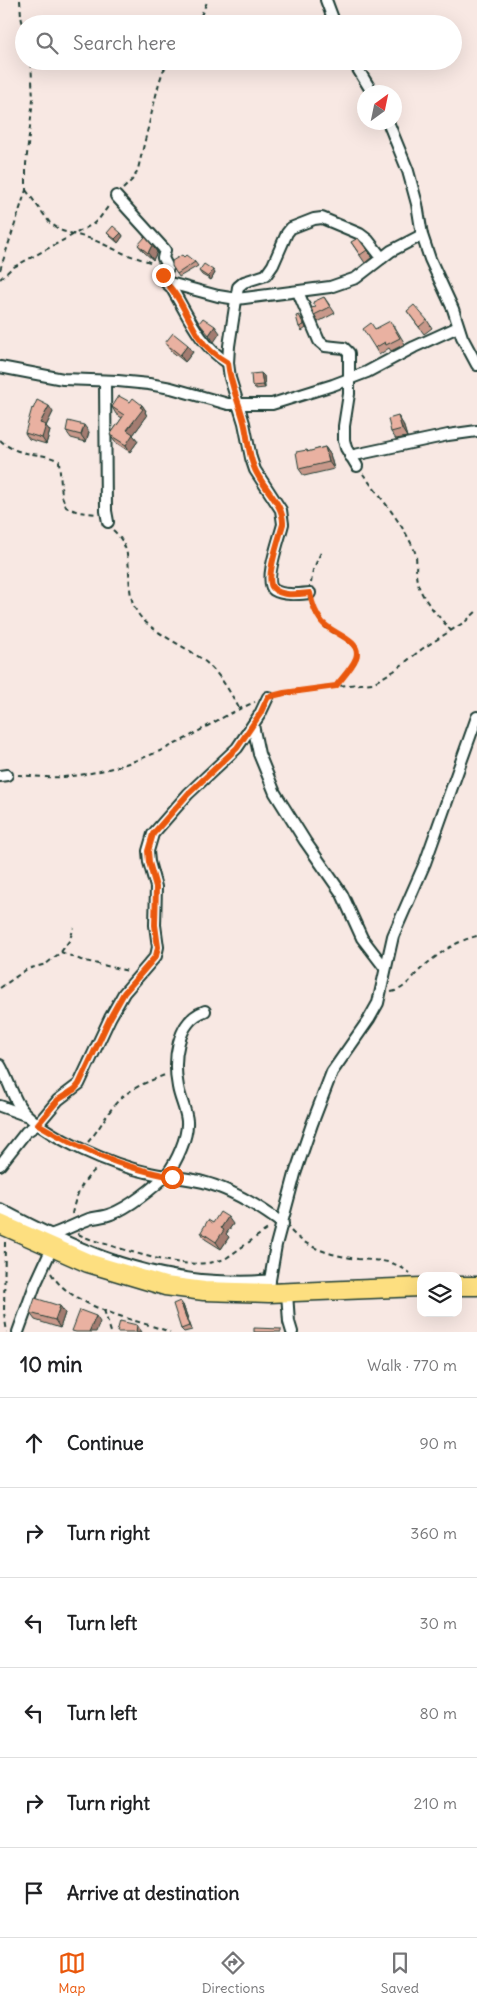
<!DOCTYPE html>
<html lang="en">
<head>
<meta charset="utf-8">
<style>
	:root { --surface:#fff; --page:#f2f2f2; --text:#202124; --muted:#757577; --line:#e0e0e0; --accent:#ea580c }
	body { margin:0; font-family:Delius,sans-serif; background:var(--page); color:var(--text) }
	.controls { position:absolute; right:15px; bottom:15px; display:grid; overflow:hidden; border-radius:10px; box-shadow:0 5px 20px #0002 }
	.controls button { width:45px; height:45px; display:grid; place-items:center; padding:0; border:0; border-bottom:1px solid var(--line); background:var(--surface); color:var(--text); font:25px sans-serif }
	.compass { position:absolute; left:357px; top:85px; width:45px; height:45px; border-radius:50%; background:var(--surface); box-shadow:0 5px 20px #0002; rotate:33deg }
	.stop { position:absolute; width:15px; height:15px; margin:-11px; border:4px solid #ea580c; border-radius:50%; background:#fff }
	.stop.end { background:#ea580c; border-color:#fff; box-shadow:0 1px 5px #0008 }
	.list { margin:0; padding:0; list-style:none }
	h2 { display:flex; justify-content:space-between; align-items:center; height:65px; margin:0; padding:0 20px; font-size:21px }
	h2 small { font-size:16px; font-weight:400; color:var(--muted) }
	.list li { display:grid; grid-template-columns:32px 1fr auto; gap:15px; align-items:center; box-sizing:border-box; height:90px; padding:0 20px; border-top:1px solid var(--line) }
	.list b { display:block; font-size:19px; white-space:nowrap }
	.list em { font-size:16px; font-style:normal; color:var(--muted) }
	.icon { flex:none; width:28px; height:28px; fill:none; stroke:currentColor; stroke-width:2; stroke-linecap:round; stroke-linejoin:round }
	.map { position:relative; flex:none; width:477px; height:1332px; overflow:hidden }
	.search { position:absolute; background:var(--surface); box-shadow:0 5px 20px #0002; left:15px; right:15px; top:15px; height:55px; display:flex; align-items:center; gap:12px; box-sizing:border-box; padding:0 18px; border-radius:28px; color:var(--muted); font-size:19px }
	.sheet { height:605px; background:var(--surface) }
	nav { display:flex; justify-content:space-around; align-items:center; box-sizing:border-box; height:70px; border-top:1px solid var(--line); background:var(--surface); font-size:14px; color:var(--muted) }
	nav a { display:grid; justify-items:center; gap:2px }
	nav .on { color:var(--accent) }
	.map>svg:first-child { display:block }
</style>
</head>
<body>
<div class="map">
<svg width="477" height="1332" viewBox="0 0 477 1332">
	<rect width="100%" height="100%" fill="#f8e8e3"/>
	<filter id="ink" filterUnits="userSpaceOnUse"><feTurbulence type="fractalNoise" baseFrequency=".02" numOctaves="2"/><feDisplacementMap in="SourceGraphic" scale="10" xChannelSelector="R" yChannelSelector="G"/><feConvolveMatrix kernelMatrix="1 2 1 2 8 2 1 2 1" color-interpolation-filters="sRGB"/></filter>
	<g filter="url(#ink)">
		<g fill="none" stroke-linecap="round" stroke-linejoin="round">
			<g stroke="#1f3d34" stroke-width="14">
				<g id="street">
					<polyline points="326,0 335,24"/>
					<polyline points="353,61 372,92"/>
					<polyline points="388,122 408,171 417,204 422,235 430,259 453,309 462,337 477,365"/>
					<path d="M 116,196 L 165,250 L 163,258 L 168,268 L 163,275 L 163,280 L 171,287 C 188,315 199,345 228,363"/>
					<polyline points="166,282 218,296 237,299 330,287 356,278 391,251 422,235"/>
					<polyline points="298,292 319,341 325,346 344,348 349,353 349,394 344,426 344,440 346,448 357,466"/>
					<polyline points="0,367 63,379 118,381 149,384 171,388 228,404 272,404 333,385 367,372 414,347 458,327"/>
					<polyline points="105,381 106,511 108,522"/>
					<polyline points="350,456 448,435 477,431"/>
					<path d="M 310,593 C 299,594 284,596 274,590 C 263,582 280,537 283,524 L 281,510 L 255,470 L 251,458 L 244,423 L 230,378 L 228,363 L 229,346 L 238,287 L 244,282 L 266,275 L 273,265 L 287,233 L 291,228 L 314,219 L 322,218 L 360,234 L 368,240 L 382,258"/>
					<polyline points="253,725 259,754 275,793 305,841 342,894 362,938 385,968"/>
					<polyline points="0,776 7,775"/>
					<path d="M 0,1065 C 9,1080 14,1104 27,1115 C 52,1139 112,1165 146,1172 C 165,1177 184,1177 203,1182 C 231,1189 260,1207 283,1224"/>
					<polyline points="0,1106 25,1115"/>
					<polyline points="0,1165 26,1132 38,1124 58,1100 79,1084 110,1018 124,993 156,956 158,947 155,925 156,887 149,862 148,851 153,834 188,794 237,748 260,714 268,697"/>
					<path d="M 0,1209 C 69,1246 137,1277 216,1281 C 234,1282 252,1283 270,1280"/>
					<path d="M 50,1235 C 63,1231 76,1224 89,1219 C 96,1217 104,1217 111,1214 C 128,1208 155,1187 167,1174 C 177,1161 188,1137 187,1121 C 186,1109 180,1099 178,1087 C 173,1061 176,1021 205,1011"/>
					<polyline points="269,1293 270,1280 276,1245 295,1174 312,1124 332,1072 369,1019 378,1003 393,936 425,863 477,717"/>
					<polyline points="287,1293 289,1322 292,1332"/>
					<polyline points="18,1332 35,1285 52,1248"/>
				</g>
			</g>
			<g stroke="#1f3d34" stroke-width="21">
				<g id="highway">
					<polyline points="0,1224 88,1263 165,1286 204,1291 269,1293 421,1287"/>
					<polyline points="458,1286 477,1286"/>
				</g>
			</g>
			<g stroke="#1f3d34" stroke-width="2" stroke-dasharray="5 4" stroke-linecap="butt">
				<polyline points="20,0 21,16 24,30"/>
				<polyline points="197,24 208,0"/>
				<polyline points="123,189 134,178 138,169 159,83 163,71 171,61"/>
				<polyline points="26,190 50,223 62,231 92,239 125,254 153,263"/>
				<polyline points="0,270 26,190 26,164 33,99 31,61"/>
				<polyline points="0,279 12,268 93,224 99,219 110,204"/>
				<path d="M 0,440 C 20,459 38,450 59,461 L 62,496 L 66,507 L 78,512 L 97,514"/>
				<path d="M 363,474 C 380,497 400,520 413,547 C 420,561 413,571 418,584 C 423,601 440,617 451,631"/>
				<path d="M 113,530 C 140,554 120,589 139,615 C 152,632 182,645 199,657 C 217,669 229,690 239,708"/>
				<polyline points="311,583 313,570 322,550"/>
				<path d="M 311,602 C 315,611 320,623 328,629 C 338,636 364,643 356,660 C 351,669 343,677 337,685"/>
				<polyline points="278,695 336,686 373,683 394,671 422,649 466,621 477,611"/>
				<path d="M 18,775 C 33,776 48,778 64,777 C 106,773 149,758 187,738 C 209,725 231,712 255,702"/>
				<polyline points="61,952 81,960 128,971"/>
				<polyline points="0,988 27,969 46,964 61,952 69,941 74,928"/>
				<path d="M 391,992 C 405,990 412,977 422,968 C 438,954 456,941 477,936"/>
				<path d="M 88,1142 C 100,1129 107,1112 119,1100 C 132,1087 150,1081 167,1074"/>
				<path d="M 72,1214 C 75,1197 83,1178 98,1168"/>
				<path d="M 291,1231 C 307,1249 335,1256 358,1259 C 380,1261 391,1259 410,1273"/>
				<path d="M 78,1234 C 90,1240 103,1243 115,1247 C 150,1257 188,1271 225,1259 L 269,1228"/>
				<polyline points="5,1242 4,1313 7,1332"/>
				<path d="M 51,1273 C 71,1308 135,1319 170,1332"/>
				<polyline points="104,1310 111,1332"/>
			</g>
			<use href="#street" stroke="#fff" stroke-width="10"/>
			<use href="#highway" stroke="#fddf80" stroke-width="18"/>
		</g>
		<g fill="#c8988a" stroke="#1f3d34">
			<polygon points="107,233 121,233 123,236 118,243 110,236"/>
			<polygon points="351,242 367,250 372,257 365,263"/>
			<polygon points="138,245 152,245 157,252 153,260 144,252"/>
			<polygon points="184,257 195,262 198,266 179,277 172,266"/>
			<polygon points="199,271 215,273 211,280 202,275"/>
			<polygon points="324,297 335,313 318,322 314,315"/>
			<polygon points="407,311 427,320 432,328 424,334"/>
			<polygon points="302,318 306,328 302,331 299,327"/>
			<polygon points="395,327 405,344 391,351 389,348 379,355 375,348 375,329"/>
			<polygon points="165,343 193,352 185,362 170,350"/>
			<polygon points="264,376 265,388 255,389 252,386"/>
			<polygon points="130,402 142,405 146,411 145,412 147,416 133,435 138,441 130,452 115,442 110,435 122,418 116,414 112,407"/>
			<polygon points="53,412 46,426 50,431 46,444 29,439 25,433"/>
			<polygon points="398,416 403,424 407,437 396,439 391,432"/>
			<polygon points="66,431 89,432 86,442 71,438"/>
			<polygon points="325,447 330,454 334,469 304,476 299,469 307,450 308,452"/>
			<polygon points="233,1224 226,1234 229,1237 221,1249 205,1239 201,1232"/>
			<polygon points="183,1305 192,1330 184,1332 181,1329"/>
			<polygon points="60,1306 65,1313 60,1328 35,1320 30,1313"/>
		</g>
		<g fill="#a37c71" stroke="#1f3d34">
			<polygon points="121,233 123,236 118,243 115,239"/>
			<polygon points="152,245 157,252 153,260 148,253"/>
			<polygon points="213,270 215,273 211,280 208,277"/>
			<polygon points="215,326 220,333 214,342 209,335"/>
			<polygon points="188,345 193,352 185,362 180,355"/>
			<polygon points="261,373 264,376 265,388 263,385"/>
			<polygon points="142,405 146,411 145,412 147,416 133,435 138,441 130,452 126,445 127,430"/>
			<polygon points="49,406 53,412 46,426 50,431 46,444 42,438 40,423"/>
			<polygon points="398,416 403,424 407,437 402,429"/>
			<polygon points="84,425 89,432 86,442 81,435"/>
			<polygon points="325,447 330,454 334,469 329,462"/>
			<polygon points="228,1217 233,1224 226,1234 229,1237 221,1249 216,1242 221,1228"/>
			<polygon points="180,1301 183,1305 192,1330 189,1326"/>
			<polygon points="60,1306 65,1313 60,1328 55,1320"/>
			<polygon points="96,1316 100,1322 96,1332 89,1332"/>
			<polygon points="137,1325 142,1332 136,1332"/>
		</g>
		<g fill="#e9b1a1" stroke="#1f3d34">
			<polygon points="113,226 121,233 115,239 107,233"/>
			<polygon points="145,237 152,245 148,253 138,245"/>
			<polygon points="358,238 367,250 360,255 351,242"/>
			<polygon points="182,255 184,257 186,255 195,262 177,274 172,266 172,261"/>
			<polygon points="204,264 213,270 208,277 199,271"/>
			<polygon points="324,297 330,307 314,315 311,308 316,307 313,302"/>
			<polygon points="414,305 427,320 419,327 407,311"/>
			<polygon points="299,315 304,325 299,327 296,316"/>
			<polygon points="203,318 215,326 209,335 199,323"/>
			<polygon points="390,321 400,338 386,345 385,342 375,348 363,329 371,323 375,329"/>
			<polygon points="173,333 188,345 180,355 165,343"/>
			<polygon points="261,373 263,385 252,386 251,374"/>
			<polygon points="119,396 130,402 133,398 142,405 140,407 143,409 127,430 133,434 126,445 110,435 124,415 112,407"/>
			<polygon points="37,400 49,406 40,423 46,425 42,438 25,433 32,408 33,409"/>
			<polygon points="398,416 402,429 391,432 388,419"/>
			<polygon points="68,421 84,425 81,435 66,431"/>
			<polygon points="325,447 329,462 299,469 296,452 307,450 307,452"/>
			<polygon points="220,1212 228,1217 221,1228 224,1230 216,1242 201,1232 208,1220 213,1223"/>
			<polygon points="35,1298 60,1306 55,1320 30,1313"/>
			<polygon points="180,1301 189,1326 181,1329 173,1304"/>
			<polygon points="80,1310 96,1316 89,1332 76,1332 72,1331"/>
			<polygon points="120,1321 137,1325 136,1332 117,1332"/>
			<polygon points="254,1328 281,1329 281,1332 254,1332"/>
		</g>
	</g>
	<g fill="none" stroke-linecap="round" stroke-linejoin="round" filter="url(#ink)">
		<path stroke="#ea580c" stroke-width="6" d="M 163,275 L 163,280 C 180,295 187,318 199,337 C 206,348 216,356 228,363 C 230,384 239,402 244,422 C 248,437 248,453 254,467 C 261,487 284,503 283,524 C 280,536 264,580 273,588 C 281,597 300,594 310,593 C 312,604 315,613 322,622 C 330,633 363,640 356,658 C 352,668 342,678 336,686 L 284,693 L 268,697 L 260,714 L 237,748 L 188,794 L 153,834 L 148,851 L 149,862 L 156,887 L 155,925 L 158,947 L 156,956 L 124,993 L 110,1018 L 79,1084 L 75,1089 L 58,1100 L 38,1124 C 85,1152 118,1166 172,1177"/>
	</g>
</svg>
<div class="controls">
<button><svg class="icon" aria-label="layers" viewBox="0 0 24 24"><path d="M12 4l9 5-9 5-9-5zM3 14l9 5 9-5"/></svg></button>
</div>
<svg class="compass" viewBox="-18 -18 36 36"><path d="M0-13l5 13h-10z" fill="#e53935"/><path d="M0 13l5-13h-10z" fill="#757577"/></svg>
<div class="stop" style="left:172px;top:1177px"></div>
<div class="stop end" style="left:163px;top:275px"></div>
<div class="search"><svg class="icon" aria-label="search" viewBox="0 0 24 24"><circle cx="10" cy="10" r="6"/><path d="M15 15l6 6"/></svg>Search here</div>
</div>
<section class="sheet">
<h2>10 min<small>Walk · 770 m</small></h2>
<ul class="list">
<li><svg class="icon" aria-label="ahead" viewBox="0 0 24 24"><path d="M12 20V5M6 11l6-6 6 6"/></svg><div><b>Continue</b></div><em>90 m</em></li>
<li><svg class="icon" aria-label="right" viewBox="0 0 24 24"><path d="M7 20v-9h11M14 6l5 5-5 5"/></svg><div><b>Turn right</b></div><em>360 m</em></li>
<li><svg class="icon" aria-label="left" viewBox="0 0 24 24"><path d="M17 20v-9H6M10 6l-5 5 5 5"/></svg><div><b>Turn left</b></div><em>30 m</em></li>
<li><svg class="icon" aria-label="left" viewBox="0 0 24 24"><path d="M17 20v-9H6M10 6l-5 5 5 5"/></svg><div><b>Turn left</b></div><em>80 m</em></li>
<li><svg class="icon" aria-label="right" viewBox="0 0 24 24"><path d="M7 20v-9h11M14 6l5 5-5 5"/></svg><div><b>Turn right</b></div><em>210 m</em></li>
<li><svg class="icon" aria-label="arrive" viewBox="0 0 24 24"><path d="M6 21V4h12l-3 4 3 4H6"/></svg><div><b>Arrive at destination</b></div></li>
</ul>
</section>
<nav>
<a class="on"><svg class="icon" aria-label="map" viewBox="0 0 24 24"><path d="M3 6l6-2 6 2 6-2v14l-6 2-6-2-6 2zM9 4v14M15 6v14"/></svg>Map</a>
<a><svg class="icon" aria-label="directions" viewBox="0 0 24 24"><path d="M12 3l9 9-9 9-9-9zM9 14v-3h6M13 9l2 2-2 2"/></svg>Directions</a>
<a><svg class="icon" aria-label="saved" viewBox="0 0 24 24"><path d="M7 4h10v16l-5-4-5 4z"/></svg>Saved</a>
</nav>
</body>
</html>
